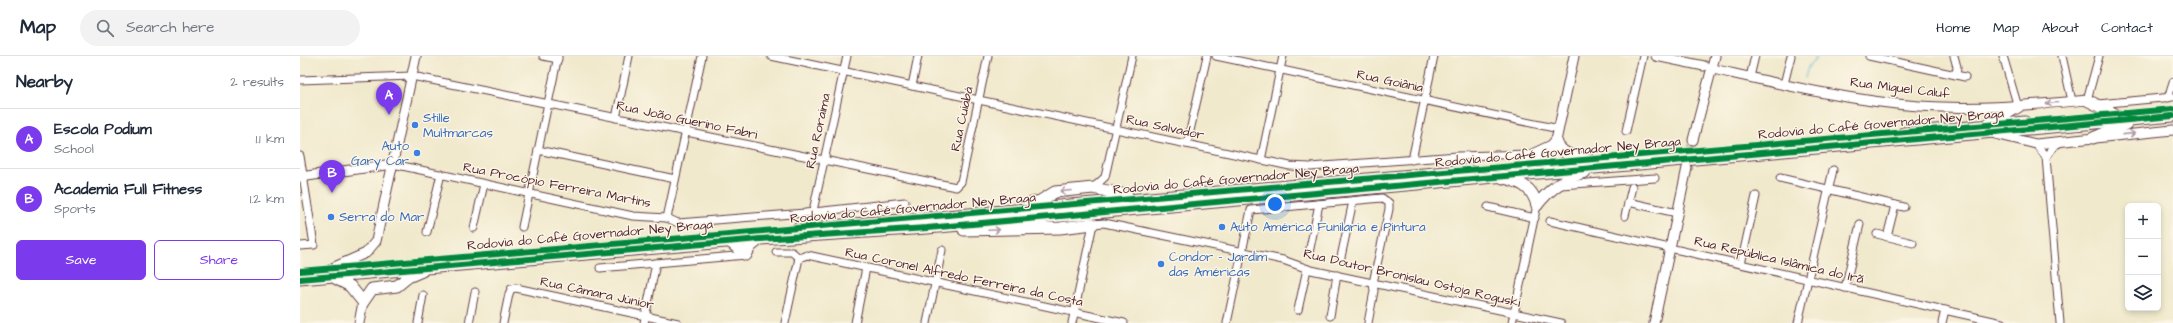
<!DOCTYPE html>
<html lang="en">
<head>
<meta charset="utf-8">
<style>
	:root { --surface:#fff; --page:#f2f2f3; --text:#1f2937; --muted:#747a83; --line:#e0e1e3; --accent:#7c3aed }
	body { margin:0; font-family:"Architects Daughter",sans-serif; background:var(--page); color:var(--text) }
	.controls { position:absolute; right:12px; bottom:12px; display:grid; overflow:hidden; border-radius:6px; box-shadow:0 2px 6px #0003 }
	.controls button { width:36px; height:36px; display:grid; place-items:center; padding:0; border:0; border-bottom:1px solid var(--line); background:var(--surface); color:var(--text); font:20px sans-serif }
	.you { position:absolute; left:975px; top:148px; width:14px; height:14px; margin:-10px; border:3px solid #fff; border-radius:50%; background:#1a73e8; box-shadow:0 0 0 6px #1a73e833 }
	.badge { display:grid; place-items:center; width:26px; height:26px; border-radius:50%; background:var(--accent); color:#fff; font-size:13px; font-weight:700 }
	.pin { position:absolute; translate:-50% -33px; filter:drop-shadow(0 1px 2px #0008) }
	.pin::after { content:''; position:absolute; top:21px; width:14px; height:12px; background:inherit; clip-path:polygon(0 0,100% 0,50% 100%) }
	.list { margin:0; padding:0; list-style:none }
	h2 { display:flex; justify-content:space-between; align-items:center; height:52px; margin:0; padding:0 16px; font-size:17px }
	h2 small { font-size:13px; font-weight:400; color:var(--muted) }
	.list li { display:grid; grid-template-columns:26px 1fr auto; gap:12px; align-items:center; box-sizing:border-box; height:60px; padding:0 16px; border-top:1px solid var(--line) }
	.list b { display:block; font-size:15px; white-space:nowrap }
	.list p { margin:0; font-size:13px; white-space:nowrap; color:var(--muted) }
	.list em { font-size:13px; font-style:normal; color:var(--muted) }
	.actions { display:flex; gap:8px; padding:12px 16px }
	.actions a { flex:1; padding:9px 0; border:1px solid var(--accent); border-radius:6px; text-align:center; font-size:14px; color:var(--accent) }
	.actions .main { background:var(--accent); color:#fff }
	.icon { flex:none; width:22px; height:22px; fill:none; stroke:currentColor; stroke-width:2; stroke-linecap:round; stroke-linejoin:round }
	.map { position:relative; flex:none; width:1873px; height:267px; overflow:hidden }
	header { display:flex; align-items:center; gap:24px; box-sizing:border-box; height:56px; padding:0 20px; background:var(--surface); border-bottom:1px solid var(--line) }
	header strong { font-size:19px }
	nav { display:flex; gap:22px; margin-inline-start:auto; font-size:14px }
	.search { width:280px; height:36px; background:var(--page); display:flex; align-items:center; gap:10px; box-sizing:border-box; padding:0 14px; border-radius:22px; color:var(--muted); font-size:15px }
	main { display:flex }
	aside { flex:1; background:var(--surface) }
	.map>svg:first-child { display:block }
</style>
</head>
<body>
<header>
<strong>Map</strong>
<div class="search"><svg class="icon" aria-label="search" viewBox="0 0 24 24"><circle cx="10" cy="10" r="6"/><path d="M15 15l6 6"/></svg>Search here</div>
<nav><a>Home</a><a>Map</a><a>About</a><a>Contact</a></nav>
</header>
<main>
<aside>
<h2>Nearby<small>2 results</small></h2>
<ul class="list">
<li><span class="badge">A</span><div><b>Escola Podium</b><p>School</p></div><em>1.1 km</em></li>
<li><span class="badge">B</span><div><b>Academia Full Fitness</b><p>Sports</p></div><em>1.2 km</em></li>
</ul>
<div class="actions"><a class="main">Save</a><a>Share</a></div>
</aside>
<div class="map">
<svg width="1873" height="267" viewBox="0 0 1873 267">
	<rect width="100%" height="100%" fill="#fcf5e5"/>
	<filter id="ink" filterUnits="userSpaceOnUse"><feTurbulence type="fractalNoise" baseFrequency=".025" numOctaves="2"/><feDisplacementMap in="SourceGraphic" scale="8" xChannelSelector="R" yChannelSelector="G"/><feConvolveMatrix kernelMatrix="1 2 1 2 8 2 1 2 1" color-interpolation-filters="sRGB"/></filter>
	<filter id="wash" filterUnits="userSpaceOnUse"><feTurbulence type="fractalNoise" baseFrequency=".012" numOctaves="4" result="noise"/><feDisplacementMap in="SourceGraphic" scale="16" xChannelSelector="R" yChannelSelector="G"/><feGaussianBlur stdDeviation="0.9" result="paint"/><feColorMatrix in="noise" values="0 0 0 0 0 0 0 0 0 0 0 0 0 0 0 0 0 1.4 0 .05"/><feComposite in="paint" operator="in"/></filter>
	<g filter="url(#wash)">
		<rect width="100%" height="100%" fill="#f0e9cc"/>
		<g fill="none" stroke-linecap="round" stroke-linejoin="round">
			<polyline stroke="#4ab3c9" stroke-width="1.5" points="1505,22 1508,11 1517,0"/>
		</g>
	</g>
	<g filter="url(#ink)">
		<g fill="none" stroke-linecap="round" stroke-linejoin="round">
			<polyline stroke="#cfc1ac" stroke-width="9" stroke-dasharray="9 4.5" stroke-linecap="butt" points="1387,110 1393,84"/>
			<g stroke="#633d43" stroke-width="9">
				<g id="minor">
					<polyline points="243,0 258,3"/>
					<polyline points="471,0 990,110 1010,111 1158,100 1230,98 1249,89"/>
					<polyline points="916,0 1259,73"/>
					<polyline points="1569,0 1665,21"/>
					<polyline points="1654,0 1657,11 1656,19"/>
					<polyline points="1703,0 1718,51"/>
					<polyline points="1762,0 1772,45"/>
					<polyline points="1450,21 1455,0"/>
					<polyline points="0,24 112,20 656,131 661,126 688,0"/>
					<polyline points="1484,28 1491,0"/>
					<polyline points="612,30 618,0"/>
					<polyline points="1868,42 1873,26"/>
					<polyline points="1787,44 1799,0"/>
					<polyline points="1798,48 1873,41"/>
					<polyline points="316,62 329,0"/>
					<polyline points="1326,75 1343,0"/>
					<polyline points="887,88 907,0"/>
					<polyline points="1736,88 1746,101 1760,267"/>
					<polyline points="238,94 375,123"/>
					<polyline points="0,100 14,189 0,190"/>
					<polyline points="1746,101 1754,90 1761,86"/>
					<polyline points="961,104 983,0"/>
					<polyline points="1112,104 1134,0"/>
					<polyline points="93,108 333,160 367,162 378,167 505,157 605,146"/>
					<polyline points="1480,122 1604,151"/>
					<polyline points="1261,129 1355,122"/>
					<polyline points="793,132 805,121 832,0"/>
					<polyline points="1328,146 1377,157"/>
					<polyline points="1188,151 1235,162"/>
					<polyline points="513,155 547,0"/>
					<polyline points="1325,160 1332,131"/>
					<polyline points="367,162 402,0"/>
					<polyline points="1250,165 1702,267"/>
					<polyline points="222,171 258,0"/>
					<polyline points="174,172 184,128"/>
					<polyline points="127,176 141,118"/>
					<polyline points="1577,178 1613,187"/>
					<polyline points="1587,181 1595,149"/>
					<polyline points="476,196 492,196 499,202"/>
					<polyline points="1009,197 1019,148"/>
					<polyline points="1041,201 1053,145"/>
					<polyline points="499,202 507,199 824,267"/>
					<polyline points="1441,208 1456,140"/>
					<polyline points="300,212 446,199"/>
					<polyline points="1545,232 1560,168"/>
					<polyline points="998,254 1007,213"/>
					<polyline points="1030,260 1037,219"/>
					<polyline points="118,267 123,239"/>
					<polyline points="169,267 175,236"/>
					<polyline points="203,267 209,238 211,233 216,232 378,267"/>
					<polyline points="344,267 356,207"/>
					<polyline points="485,267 499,202"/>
					<polyline points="555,267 566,212"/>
					<polyline points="627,267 642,194"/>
					<polyline points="772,267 793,168 804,167 983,204 1011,214 1261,267"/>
					<polyline points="927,267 951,154 1082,142 1089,147 1089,153 1073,227 1074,235 1068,267"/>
					<polyline points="1212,267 1237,149"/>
					<polyline points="1498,267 1533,114"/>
					<polyline points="1642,267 1645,254"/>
				</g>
			</g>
			<g stroke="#633d43" stroke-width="11">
				<g id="major">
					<polyline points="1356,0 1404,10"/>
					<path d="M 1413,13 C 1480,28 1550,45 1619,50 C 1676,54 1731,49 1787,44"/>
					<polyline points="1695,78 1736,88 1873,74"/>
					<polyline points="1393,84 1415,0"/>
					<polyline points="1256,85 1274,0"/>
					<polyline points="0,121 93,108"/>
					<polyline points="32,212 66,197 76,185 116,0"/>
					<polyline points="59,267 63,246"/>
					<polyline points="1354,267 1387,112"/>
				</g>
			</g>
			<g stroke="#633d43" stroke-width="13">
				<g id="highway">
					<polyline points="1787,44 1815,58"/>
					<polyline points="1689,68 1718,51"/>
					<polyline points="1603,77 1725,66"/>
					<polyline points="1793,82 1826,68"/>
					<path d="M 1256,85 C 1261,100 1277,101 1290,104"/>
					<polyline points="1221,110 1245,99 1256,85"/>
					<path d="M 1203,122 C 1221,126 1232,131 1237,149"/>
					<polyline points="728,148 740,145 755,136 793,132 827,139"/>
					<path d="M 1237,149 C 1250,132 1265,122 1285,116"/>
					<polyline points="497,173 1169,114"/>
					<polyline points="664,174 760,172 793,168"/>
					<polyline points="430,186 446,199 450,191 460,183"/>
					<polyline points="33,221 50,230 63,246"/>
					<polyline points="0,223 460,183 627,172 1873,60"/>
					<polyline points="63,246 72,233 97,230 108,221 122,215"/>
				</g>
			</g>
			<use href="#minor" stroke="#fff" stroke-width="7"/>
			<use href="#major" stroke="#fff" stroke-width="9"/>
			<use href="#highway" stroke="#fff" stroke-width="11"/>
			<g stroke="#fcf5e5" stroke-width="8">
				<g id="cycleway">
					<polyline points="0,215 1873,53"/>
					<polyline points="0,223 460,183 627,172 1873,60"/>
				</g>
			</g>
			<use href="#cycleway" stroke="#00873e" stroke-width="6"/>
		</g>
		<defs><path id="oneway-shaft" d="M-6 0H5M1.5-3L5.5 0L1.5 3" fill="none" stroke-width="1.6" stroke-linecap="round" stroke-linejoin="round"/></defs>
		<g stroke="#ae9aa0">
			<use href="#oneway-shaft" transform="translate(1752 47) rotate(174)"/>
			<use href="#oneway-shaft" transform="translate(1829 78) rotate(-6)"/>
			<use href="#oneway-shaft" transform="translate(766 135) rotate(175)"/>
			<use href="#oneway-shaft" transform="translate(694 174) rotate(-3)"/>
		</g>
	</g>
	<g fill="#3f7fe0" stroke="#fcf5e5" stroke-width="1.5">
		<circle cx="115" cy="69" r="4"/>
		<circle cx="117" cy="97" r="4"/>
		<circle cx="31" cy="161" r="4"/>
		<circle cx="922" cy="171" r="4"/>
		<circle cx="861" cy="208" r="4"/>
	</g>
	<g text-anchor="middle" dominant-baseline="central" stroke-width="3" stroke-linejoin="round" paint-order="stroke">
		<g font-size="13" fill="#4a1f2b" stroke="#fcf5e5">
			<text transform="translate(1090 25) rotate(12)">Rua Goiânia</text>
			<text transform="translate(1600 32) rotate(7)">Rua Miguel Caluf</text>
			<text transform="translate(662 63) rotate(-78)">Rua Cuiabá</text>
			<text transform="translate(387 64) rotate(12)">Rua João Guerino Fabri</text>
			<text transform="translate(1581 68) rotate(-5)">Rodovia do Café Governador Ney Braga</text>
			<text transform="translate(865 71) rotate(12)">Rua Salvador</text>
			<text transform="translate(518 75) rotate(-78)">Rua Roraima</text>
			<text transform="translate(1258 96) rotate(-5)">Rodovia do Café Governador Ney Braga</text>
			<text transform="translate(936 123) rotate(-5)">Rodovia do Café Governador Ney Braga</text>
			<text transform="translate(257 129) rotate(11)">Rua Procópio Ferreira Martins</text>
			<text transform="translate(613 152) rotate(-5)">Rodovia do Café Governador Ney Braga</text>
			<text transform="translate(290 179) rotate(-5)">Rodovia do Café Governador Ney Braga</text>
			<text transform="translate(1479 204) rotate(13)">Rua República Islâmica do Irã</text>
			<text transform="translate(664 221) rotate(12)">Rua Coronel Alfredo Ferreira da Costa</text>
			<text transform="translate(1112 222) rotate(13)">Rua Doutor Bronislau Ostoja Roguski</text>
			<text transform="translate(297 237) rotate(12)">Rua Câmara Júnior</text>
		</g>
		<g font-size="13" fill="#366cbe" stroke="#fcf5e5" text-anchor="start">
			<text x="123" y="62">Stille<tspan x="123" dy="15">Multmarcas</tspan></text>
			<text x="109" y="90" text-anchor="end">Auto<tspan x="109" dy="15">Gary Car</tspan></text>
			<text x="39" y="161">Serra do Mar</text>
			<text x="930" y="171">Auto América Funilaria e Pintura</text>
			<text x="869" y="201">Condor - Jardim<tspan x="869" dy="15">das Américas</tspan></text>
		</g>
	</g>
</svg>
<div class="controls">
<button>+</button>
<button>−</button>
<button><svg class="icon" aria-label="layers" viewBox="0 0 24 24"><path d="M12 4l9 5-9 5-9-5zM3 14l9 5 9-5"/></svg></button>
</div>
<div class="you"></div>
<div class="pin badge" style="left:89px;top:59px">A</div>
<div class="pin badge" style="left:32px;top:137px">B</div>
</div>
</main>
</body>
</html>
